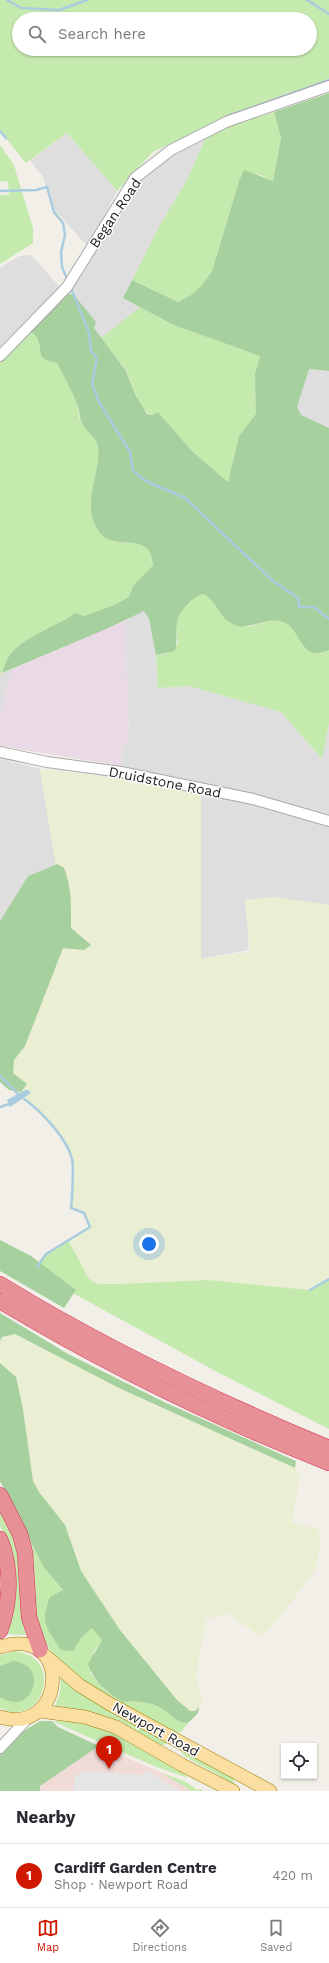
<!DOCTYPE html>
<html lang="en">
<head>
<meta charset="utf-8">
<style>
	:root { --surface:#fff; --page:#f7f7f7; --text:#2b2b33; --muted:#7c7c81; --line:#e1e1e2; --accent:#d01801 }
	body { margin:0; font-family:"Work Sans",sans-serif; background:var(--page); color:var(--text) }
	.controls { position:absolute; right:12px; bottom:12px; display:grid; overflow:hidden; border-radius:0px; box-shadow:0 1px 3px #0004 }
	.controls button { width:36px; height:36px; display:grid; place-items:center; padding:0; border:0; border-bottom:1px solid var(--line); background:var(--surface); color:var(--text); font:20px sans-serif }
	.you { position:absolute; left:149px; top:1244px; width:14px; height:14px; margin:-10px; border:3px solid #fff; border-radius:50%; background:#1a73e8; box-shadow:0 0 0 6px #1a73e833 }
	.badge { display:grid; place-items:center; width:26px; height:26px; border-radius:50%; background:var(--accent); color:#fff; font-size:13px; font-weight:700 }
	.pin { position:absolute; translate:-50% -33px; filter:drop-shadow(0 1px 2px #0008) }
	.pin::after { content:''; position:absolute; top:21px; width:14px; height:12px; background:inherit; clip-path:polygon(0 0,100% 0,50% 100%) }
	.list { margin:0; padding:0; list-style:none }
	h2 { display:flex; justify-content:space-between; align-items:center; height:52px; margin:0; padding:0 16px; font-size:17px }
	h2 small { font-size:13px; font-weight:400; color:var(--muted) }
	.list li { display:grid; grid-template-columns:26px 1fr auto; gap:12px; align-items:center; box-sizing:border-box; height:64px; padding:0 16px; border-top:1px solid var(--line) }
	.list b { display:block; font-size:15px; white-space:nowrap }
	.list p { margin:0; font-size:13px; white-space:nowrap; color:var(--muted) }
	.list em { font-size:13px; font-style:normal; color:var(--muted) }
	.icon { flex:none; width:22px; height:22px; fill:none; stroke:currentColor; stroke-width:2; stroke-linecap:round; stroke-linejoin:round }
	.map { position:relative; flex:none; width:329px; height:1791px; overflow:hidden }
	.search { position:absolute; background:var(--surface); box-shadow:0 1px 3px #0004; left:12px; right:12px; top:12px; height:44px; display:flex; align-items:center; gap:10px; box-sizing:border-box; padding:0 14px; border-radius:22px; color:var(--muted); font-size:15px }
	.sheet { height:116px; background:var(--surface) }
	nav { display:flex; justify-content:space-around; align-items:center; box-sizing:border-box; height:56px; border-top:1px solid var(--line); background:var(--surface); font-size:11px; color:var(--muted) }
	nav a { display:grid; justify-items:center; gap:2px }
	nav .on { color:var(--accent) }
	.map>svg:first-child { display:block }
</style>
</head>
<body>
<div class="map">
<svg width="329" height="1791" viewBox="0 0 329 1791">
	<rect width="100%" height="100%" fill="#f1efe8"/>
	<g fill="#dfdede">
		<polygon points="67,133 117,191 88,247 55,210 43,177 30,161"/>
		<polygon points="206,137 187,180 160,225 123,298 309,369 329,371 329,514 126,371 94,328 74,295 67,294 77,282 138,181 173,154"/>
		<polygon points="31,255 60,287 0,348 0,268 19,256"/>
		<polygon points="144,610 149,619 156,653 158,688 189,686 281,712 321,758 329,722 329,816 260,798 130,770 122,766 121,751 129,739 125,620"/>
		<polygon points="13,669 0,713 0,674"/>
		<polygon points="0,759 40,769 56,864 28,876 0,921"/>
		<polygon points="201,795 237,799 329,824 329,905 246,900 249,950 200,959"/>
	</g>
	<polygon fill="#f1dbd7" points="99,1746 160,1772 192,1791 40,1791 40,1786"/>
	<polygon fill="#eadae5" points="125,620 129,739 121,751 122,766 0,746 0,713 13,669"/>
	<g fill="#eaefd3">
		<polygon points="40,769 133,780 201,795 201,959 250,952 245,900 275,897 329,905 329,1279 310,1290 208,1280 119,1284 98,1284 89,1279 68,1240 90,1227 84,1213 71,1208 73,1159 64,1141 38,1109 24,1099 31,1093 25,1090 18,1094 0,1068 59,884"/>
		<polygon points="15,1333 119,1388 295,1468 300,1475 292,1522 318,1529 321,1542 315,1570 302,1589 267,1632 262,1636 255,1633 228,1613 206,1619 196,1676 203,1703 195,1711 190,1711 177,1700 120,1630 81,1571 39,1492 33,1481 23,1409 16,1377 0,1363 0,1341 2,1337"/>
	</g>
	<g fill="#c5eaae" fill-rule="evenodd">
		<path d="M 0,0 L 329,0 L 329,82 L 288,93 L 228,116 L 153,152 L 117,191 L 67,133 L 26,163 L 0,131 ZM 19,19 L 310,19 L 310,49 L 19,49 Z"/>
		<polygon points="274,112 281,138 273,181 258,174 239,181 212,271 202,285 191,295 178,302 132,280 160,225 187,180 206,137 243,121"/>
		<polygon points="0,145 14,165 33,228 33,243 0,264 0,195 9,195 8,181 0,182"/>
		<path d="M 140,307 L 174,325 L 260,356 L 255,374 L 256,415 L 239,436 L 228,482 L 192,451 L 158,412 L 152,415 C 138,410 133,383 126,371 C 119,359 109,349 101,338 Z"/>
		<path d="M 30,330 C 32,333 35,335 37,338 C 44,353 34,359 57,363 C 64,377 73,392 78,407 C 79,412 78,417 81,422 C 86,429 97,438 98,447 C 101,472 83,500 95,525 C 110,559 150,525 153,565 L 133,586 L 129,597 L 114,605 L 84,616 L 75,613 C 56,627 19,638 8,658 C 5,663 4,668 2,673 L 0,674 L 0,361 Z"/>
		<path d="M 203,594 L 210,597 L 223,615 L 248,627 L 270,621 L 280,620 L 287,624 L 320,654 L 329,650 L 329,723 L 322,759 L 281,712 L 189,686 L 158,688 L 156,655 L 165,654 L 178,644 C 177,637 175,628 177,621 C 180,610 192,597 203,594 Z"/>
		<polygon points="68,1240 89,1279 98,1284 119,1284 208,1280 309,1290 329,1279 329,1429 219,1373 67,1290 37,1267 46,1254"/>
		<path d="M 0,1507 C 9,1524 18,1542 20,1562 C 22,1587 18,1609 26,1635 L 6,1634 L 6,1538 L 0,1526 Z"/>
		<path d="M 25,1530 L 43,1566 L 63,1590 L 73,1651 L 82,1637 L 92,1627 L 102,1640 L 94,1651 L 90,1673 L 104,1689 L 121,1702 C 137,1701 150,1701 164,1710 C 172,1716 177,1723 188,1723 L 181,1732 L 174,1733 L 95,1691 L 69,1669 L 54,1655 L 45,1642 L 37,1624 Z"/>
		<path d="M 14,1651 C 67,1657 42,1730 0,1708 L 0,1655 Z"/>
		<path d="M 61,1676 L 169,1741 L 166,1744 L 159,1746 C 125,1727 94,1709 55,1706 L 60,1693 Z"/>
		<path d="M 52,1721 C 103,1720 150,1747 188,1778 L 154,1766 Z"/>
		<polygon points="180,1749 233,1775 234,1785 237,1788 217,1774 184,1756"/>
		<polygon points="160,1772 186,1782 197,1790 200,1789 204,1791 192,1791"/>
	</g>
	<g fill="#a6d09d">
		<path d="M 329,93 L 329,371 L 309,369 L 297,407 L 301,415 L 329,428 L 329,650 C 299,665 302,625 280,621 C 263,617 246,634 229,622 C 218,614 216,600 203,594 C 192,597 178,612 177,623 C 175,633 178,641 175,651 L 156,655 L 149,619 L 144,611 L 106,629 L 2,673 C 4,668 5,663 8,658 C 19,638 56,627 75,613 L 84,616 L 114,605 L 129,597 L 133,586 L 153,565 C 150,525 110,559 95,525 C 83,500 101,472 98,447 C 97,438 87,432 83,425 C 79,419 80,413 78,407 C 73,392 64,377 57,363 C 34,359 44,353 37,338 C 35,335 32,333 30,330 L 67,294 L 74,295 L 96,322 L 94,328 L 126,371 L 136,396 L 147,414 L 152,415 L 158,412 L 192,451 L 228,482 L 239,436 L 256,414 L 255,374 L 260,356 L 174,325 L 123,298 L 132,280 L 178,302 L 191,295 L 202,285 L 212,271 L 239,181 L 244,170 L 273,181 L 281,138 L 274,112 Z"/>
		<path d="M 57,864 L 64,868 C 72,888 71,907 71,928 L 91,945 L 84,950 L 63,948 L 25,1046 L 14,1060 L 13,1073 L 27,1084 L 21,1092 L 9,1090 L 0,1082 L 0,921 L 28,876 Z"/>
		<polygon points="0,1240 31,1256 76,1290 64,1308 0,1271"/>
		<polygon points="0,1313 68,1354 164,1402 296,1461 295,1468 119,1388 15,1334 2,1337 0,1341"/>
		<path d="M 0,1363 L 16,1377 L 23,1409 L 33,1481 L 39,1492 L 65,1525 L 81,1571 L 120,1630 L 177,1700 L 190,1711 L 195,1711 L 199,1707 L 198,1713 L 188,1723 C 177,1723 172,1716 164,1710 C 150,1701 137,1701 122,1702 C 107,1692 93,1681 88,1664 L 102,1640 L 92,1628 L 82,1637 L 73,1651 L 61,1650 C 46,1627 40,1624 50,1597 L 63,1590 L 43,1566 L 0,1481 Z"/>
		<path d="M 13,1661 C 51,1665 32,1718 0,1697 L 0,1666 Z"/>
		<polygon points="40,1721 52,1721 58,1727 99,1746 40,1786 40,1791 0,1791 0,1755 22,1732"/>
	</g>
	<polygon fill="#e5e5e5" points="145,1770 181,1791 73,1791 75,1775 87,1771 144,1775"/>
	<polygon fill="#a9ccde" points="25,1090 28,1090 31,1093 10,1107 7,1100"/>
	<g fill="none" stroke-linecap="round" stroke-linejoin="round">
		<g stroke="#a9ccde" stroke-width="2.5">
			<polyline points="7,0 21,8 59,10 87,0"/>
			<polyline points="307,0 329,14"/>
			<polyline points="228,116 329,80"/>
			<polyline points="0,131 6,138"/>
			<polyline points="0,191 36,190 47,187 54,212 63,223 65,235 61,252 62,267 67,279"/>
			<polyline points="71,288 89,333 91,351 97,358 92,384 99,402 130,452 133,471 144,480 185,498 273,581 298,598 299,607 314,607 329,619"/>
			<polyline points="0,1076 18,1094"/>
			<path d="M 24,1099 C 41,1111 67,1138 72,1159 C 74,1165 72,1200 71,1208 L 84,1213 L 90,1227 L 46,1254 L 37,1267"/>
			<polyline points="0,1107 9,1104"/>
			<polyline points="310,1290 329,1279"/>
		</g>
		<g stroke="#a8a8a8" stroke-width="12">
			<g id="minor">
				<polyline points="0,356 67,287 135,178 171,150 226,122 329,86"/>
				<polyline points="0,752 47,762 121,772 253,799 329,821"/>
				<polyline points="0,1748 27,1719"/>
			</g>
		</g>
		<g stroke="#9c7a01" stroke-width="14">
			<g id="major">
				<path d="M 0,1647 C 74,1624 66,1737 0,1717"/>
				<polyline points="48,1658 79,1685 110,1704 270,1791"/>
				<polyline points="40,1711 85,1717 116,1727 182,1765 233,1791"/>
			</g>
		</g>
		<g stroke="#da2952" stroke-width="16">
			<g id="highway">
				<path d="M 0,1284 C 104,1348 216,1401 329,1448"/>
				<path d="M 0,1301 C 105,1364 215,1418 329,1463"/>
				<polyline points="0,1495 20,1534 25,1553 29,1617 40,1650"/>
				<path d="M 0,1539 C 12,1568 11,1601 0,1631"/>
			</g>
		</g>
		<use href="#minor" stroke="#fff" stroke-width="10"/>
		<use href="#major" stroke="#fbdfa2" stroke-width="13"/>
		<use href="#highway" stroke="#e79197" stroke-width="15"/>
	</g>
	<g text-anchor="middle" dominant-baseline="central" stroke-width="3" stroke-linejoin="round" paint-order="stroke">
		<g font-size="14" fill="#212121" stroke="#fff">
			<text transform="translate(115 213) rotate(-56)">Began Road</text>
			<text transform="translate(165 782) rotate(11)">Druidstone Road</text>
			<text transform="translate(156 1729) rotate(29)">Newport Road</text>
		</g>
	</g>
</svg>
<div class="controls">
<button><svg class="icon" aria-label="locate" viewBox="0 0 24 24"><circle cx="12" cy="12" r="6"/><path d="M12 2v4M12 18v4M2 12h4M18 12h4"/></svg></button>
</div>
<div class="you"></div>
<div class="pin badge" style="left:109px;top:1769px">1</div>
<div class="search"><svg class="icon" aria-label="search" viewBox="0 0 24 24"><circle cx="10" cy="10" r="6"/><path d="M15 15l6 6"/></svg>Search here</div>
</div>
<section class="sheet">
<h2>Nearby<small></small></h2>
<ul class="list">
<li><span class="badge">1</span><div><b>Cardiff Garden Centre</b><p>Shop · Newport Road</p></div><em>420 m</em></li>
</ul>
</section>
<nav>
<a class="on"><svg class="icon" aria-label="map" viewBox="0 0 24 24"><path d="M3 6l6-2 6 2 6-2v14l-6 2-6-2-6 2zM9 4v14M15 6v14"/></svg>Map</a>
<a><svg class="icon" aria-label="directions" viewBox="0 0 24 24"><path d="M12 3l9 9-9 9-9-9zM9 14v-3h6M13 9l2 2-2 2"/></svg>Directions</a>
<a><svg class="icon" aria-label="saved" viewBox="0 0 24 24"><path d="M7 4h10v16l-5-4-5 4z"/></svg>Saved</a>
</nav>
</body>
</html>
